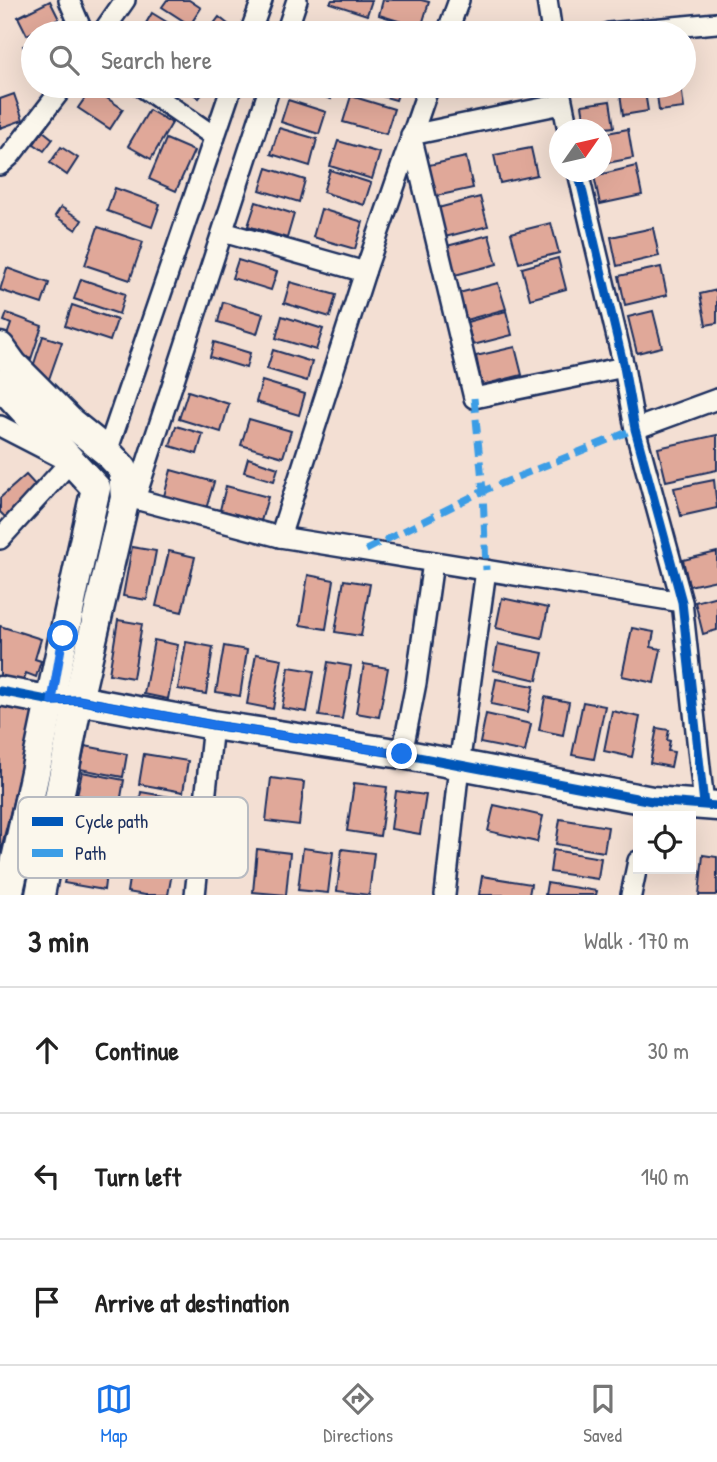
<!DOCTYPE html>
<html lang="en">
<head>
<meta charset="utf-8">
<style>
	:root { --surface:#fff; --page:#f2f2f2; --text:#222; --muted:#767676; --line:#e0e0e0; --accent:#1a73e8 }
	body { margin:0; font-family:"Patrick Hand",sans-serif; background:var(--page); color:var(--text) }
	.controls { position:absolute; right:21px; bottom:21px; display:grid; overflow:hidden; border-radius:0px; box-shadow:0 7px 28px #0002 }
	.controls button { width:63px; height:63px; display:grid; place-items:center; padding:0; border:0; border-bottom:2px solid var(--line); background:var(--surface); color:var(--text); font:35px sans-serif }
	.compass { position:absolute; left:549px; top:119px; width:63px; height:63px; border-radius:50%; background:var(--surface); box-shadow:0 7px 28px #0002; rotate:56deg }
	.stop { position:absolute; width:21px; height:21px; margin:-16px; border:5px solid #1a73e8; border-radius:50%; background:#fff }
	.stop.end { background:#1a73e8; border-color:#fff; box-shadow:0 2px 7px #0008 }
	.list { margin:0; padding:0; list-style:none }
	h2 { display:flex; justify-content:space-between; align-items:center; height:91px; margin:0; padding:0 28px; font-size:30px }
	h2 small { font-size:23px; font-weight:400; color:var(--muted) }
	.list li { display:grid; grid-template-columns:46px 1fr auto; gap:21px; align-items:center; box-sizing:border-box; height:126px; padding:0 28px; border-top:2px solid var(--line) }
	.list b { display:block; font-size:26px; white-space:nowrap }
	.list em { font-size:23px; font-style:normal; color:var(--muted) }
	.icon { flex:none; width:38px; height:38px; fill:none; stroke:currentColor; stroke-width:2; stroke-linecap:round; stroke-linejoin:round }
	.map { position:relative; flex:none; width:717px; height:895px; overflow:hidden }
	.search { position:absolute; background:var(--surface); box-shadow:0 7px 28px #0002; left:21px; right:21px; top:21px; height:77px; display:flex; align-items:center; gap:18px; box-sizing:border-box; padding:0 24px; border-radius:38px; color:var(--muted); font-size:26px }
	.sheet { height:469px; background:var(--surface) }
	nav { display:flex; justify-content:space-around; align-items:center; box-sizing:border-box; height:98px; border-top:2px solid var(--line); background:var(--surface); font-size:19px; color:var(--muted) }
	nav a { display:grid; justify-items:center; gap:4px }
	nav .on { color:var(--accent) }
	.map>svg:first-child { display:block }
</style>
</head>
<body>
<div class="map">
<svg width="717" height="895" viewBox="0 0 717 895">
	<rect width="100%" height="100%" fill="#f3dfd3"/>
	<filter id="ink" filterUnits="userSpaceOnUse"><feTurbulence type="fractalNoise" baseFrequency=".0143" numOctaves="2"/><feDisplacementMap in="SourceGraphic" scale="14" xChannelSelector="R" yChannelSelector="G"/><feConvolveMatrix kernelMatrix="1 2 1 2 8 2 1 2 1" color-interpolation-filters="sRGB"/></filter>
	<g filter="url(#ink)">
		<g fill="#e0a899" stroke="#1b2f5e" stroke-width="2">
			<polygon points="167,0 189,0 201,8 190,25 162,7"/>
			<polygon points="332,0 372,0 367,15 330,3"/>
			<polygon points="383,0 421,0 429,2 421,28 379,15"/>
			<polygon points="50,1 59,19 27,35 18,17"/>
			<polygon points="152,13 180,30 178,33 147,33 142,30"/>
			<polygon points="219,17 233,28 230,33 207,33"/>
			<polygon points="33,41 33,63 31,64 23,46"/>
			<polygon points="182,86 208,86 199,98"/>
			<polygon points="292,86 335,86 331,99"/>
			<polygon points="354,86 401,86 396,100 354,88"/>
			<polygon points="584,86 611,86 612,89 584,92"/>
			<polygon points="619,86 644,86 648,111 623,115"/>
			<polygon points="656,86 681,86 684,108 659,111"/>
			<polygon points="92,88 123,109 110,129 78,108"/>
			<polygon points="14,94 23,120 0,128 0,99"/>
			<polygon points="351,96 394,109 386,134 343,122"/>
			<polygon points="288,100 326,112 319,134 281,122"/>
			<polygon points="610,101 614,127 586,130 582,105"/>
			<polygon points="149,110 172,123 151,159 128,146"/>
			<polygon points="279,128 317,139 310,166 271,154"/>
			<polygon points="628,129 633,158 602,164 602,134"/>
			<polygon points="43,131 53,139 44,151 34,144"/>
			<polygon points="166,139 194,151 176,191 149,179"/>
			<polygon points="338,141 380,153 372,179 330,166"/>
			<polygon points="61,147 78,158 67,175 50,163"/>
			<polygon points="531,148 537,175 500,183 494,155"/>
			<polygon points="466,157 473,188 436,196 429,165"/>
			<polygon points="636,166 642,195 600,204 594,176"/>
			<polygon points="267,168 305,180 299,202 260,190"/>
			<polygon points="330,170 371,183 364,205 323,192"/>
			<polygon points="115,188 160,204 152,227 107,211"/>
			<polygon points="480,197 488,226 445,237 438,208"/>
			<polygon points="256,202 294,214 287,238 248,226"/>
			<polygon points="61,207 82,220 76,230 55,216"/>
			<polygon points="321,209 363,222 355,249 313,237"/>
			<polygon points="551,223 559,253 519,263 511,233"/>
			<polygon points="98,227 143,242 130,280 85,265"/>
			<polygon points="653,228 659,256 617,266 611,237"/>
			<polygon points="489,235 497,264 455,275 447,246"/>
			<polygon points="558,258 566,289 530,299 522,268"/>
			<polygon points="238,260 277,272 271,290 232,278"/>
			<polygon points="661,267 667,295 625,305 619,276"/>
			<polygon points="7,268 49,283 42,304 0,290"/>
			<polygon points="81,279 125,294 119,314 74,299"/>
			<polygon points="290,282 336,295 330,317 284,303"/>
			<polygon points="498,283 506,309 462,321 455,294"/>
			<polygon points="717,290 717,323 706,325 700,294"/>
			<polygon points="223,302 263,314 257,334 218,322"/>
			<polygon points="72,305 117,320 110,341 65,326"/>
			<polygon points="506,311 512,335 473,345 467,322"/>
			<polygon points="653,311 662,347 637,353 628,317"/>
			<polygon points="7,313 42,326 31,359 13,353 5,341 11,324 4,321"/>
			<polygon points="282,316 323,329 316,350 276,338"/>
			<polygon points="43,336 62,342 49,379 31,373"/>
			<polygon points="214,342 250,353 246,368 210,357"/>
			<polygon points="515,347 522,375 482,385 476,356"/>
			<polygon points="273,350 312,362 307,381 267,369"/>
			<polygon points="262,381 305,394 299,415 256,402"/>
			<polygon points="188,391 229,404 221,432 179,419"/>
			<polygon points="249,419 291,431 283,457 241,445"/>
			<polygon points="176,426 203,434 197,454 170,446"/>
			<polygon points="717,435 717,470 666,481 658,448"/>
			<polygon points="248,458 278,468 274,481 244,472"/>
			<polygon points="171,470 214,482 206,509 164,496"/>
			<polygon points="26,475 39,489 6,518 0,512 0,498"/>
			<polygon points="714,480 717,508 681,516 674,488"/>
			<polygon points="226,486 268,497 261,521 220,510"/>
			<polygon points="132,547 156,551 147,600 123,596"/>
			<polygon points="169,551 195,557 182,612 156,606"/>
			<polygon points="717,552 717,580 689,586 683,560"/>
			<polygon points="308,575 334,580 326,629 300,625"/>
			<polygon points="344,580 370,584 361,636 335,632"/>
			<polygon points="717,596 717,630 703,634 695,602"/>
			<polygon points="502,598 548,608 542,638 496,628"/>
			<polygon points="118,620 142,624 133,678 109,674"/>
			<polygon points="0,626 41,639 35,659 41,661 36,677 26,673 21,690 0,684"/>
			<polygon points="632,628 654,632 651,647 661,649 654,683 622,676"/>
			<polygon points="154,640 178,645 168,699 144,694"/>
			<polygon points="186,642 213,647 206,694 178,689"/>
			<polygon points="498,644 543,653 537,680 493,670"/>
			<polygon points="224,646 247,650 240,696 216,692"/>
			<polygon points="256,654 282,659 273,709 247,704"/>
			<polygon points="328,662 351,666 342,719 319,716"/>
			<polygon points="364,664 388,668 379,717 356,713"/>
			<polygon points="289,667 314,671 307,712 282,708"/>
			<polygon points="496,679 534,686 528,712 491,704"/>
			<polygon points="545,697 569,702 563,735 539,730"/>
			<polygon points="0,701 36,710 0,853"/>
			<polygon points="583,702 605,706 594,759 572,755"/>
			<polygon points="612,711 640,717 632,757 604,751"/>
			<polygon points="486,714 531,724 525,752 480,743"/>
			<polygon points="657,728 669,730 667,740 670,741 668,751 674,752 671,767 650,763"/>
			<polygon points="85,746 127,754 123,777 80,769"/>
			<polygon points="144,754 188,761 183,792 139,784"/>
			<polygon points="82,772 124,780 120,803 77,795"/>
			<polygon points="271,778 304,782 299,825 266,821"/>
			<polygon points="354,783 387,787 380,836 347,831"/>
			<polygon points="396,791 426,795 420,834 391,829"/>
			<polygon points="141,792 182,799 178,824 137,818"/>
			<polygon points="494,805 543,816 537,842 488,831"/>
			<polygon points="560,819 608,827 604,852 556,844"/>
			<polygon points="303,848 333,852 328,893 298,890"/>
			<polygon points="257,849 290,853 286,895 253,892"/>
			<polygon points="342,849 374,853 369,895 337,891"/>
			<polygon points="553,850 601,858 598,879 550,872"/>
			<polygon points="703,855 717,857 717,895 699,895"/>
			<polygon points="70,859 107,865 104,890 64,883"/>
			<polygon points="131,866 172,873 168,895 145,895 127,892"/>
			<polygon points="482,876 531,884 529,895 479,895"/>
			<polygon points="547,883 597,891 596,895 545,895"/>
		</g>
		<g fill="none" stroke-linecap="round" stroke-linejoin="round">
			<g stroke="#1b2f5e" stroke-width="24">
				<g id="street">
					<polyline points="69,0 83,33"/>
					<polyline points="547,0 552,33"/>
					<polyline points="102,33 125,0"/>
					<polyline points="250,33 262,0"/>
					<polyline points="286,33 297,0"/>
					<polyline points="447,33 459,0"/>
					<polyline points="609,33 716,23"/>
					<polyline points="141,86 215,137"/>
					<polyline points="559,86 568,130"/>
					<polyline points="562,104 411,135 474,398 624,367"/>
					<polyline points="0,165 10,156 64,86"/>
					<polyline points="578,172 624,367 635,429 682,602 704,804"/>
					<polyline points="223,232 365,272"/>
					<polyline points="0,426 70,462 0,539"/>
					<polyline points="635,429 717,399"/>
					<polyline points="107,452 232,86"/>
					<polyline points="125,498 135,499 270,86"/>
					<polyline points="135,499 280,537 682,602"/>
					<polyline points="280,537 365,272 429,86"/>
					<polyline points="402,754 416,683 433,562"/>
					<polyline points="195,895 213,725"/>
					<polyline points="445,895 459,766 486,570"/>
					<polyline points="631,895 638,861"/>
				</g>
			</g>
			<g stroke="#1b2f5e" stroke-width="33">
				<g id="secondary">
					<polyline points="0,347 13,365 70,422 107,452 123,469 125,498 78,700 40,895"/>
					<path d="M 0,384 L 96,488 C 65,624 39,760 8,895"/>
					<polyline points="0,691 52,701 78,700 213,725 402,754 652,801 717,806"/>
				</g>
			</g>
			<use href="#street" stroke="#fbf7ec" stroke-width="19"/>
			<use href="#secondary" stroke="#fbf7ec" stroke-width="28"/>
			<g stroke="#3b9de6" stroke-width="7" stroke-dasharray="14 7" stroke-linecap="butt">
				<polyline points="474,398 483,491 486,570"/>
				<polyline points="366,550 483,491 635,429"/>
			</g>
			<g stroke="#fbf7ec" stroke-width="13">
				<g id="cycleway">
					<polyline points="578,172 624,367 635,429 682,602 704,804"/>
					<polyline points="0,691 52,701 78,700 213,725 402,754 652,801 717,806"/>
				</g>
			</g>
			<use href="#cycleway" stroke="#0057b8" stroke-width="9"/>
		</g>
	</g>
	<g fill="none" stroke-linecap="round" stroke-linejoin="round" filter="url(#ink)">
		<polyline stroke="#1a73e8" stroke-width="9" points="63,636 52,701 78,700 213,725 402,754"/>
	</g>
	<rect x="18" y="797" width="230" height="81" rx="10" fill="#fbf7ec" stroke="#b8bbc1" stroke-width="2"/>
	<rect x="32" y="817" width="31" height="9" fill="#0057b8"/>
	<rect x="32" y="849" width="31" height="8" fill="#3b9de6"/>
	<g font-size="19" fill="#1b2f5e">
		<text x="75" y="828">Cycle path</text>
		<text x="75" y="860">Path</text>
	</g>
</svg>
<div class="controls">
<button><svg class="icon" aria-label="locate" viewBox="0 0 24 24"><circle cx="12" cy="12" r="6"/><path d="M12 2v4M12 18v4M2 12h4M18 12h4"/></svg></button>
</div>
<svg class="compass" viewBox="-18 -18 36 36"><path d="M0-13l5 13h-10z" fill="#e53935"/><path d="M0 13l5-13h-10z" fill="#767676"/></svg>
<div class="stop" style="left:63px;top:636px"></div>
<div class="stop end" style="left:402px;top:754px"></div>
<div class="search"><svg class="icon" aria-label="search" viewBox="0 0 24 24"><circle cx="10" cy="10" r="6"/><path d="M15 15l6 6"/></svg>Search here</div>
</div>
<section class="sheet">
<h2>3 min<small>Walk · 170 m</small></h2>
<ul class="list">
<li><svg class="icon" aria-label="ahead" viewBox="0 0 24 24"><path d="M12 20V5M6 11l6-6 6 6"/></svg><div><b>Continue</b></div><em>30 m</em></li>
<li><svg class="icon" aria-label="left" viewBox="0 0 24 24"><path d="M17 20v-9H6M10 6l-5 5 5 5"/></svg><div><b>Turn left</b></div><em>140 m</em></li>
<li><svg class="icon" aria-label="arrive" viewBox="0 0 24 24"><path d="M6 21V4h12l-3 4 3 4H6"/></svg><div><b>Arrive at destination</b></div></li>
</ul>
</section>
<nav>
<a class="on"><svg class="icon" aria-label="map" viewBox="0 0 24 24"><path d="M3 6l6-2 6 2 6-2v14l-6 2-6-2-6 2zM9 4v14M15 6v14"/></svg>Map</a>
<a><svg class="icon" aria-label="directions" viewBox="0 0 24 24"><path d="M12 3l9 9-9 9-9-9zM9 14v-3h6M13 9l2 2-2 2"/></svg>Directions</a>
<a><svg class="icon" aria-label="saved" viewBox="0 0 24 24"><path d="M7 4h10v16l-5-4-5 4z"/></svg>Saved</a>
</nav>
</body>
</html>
